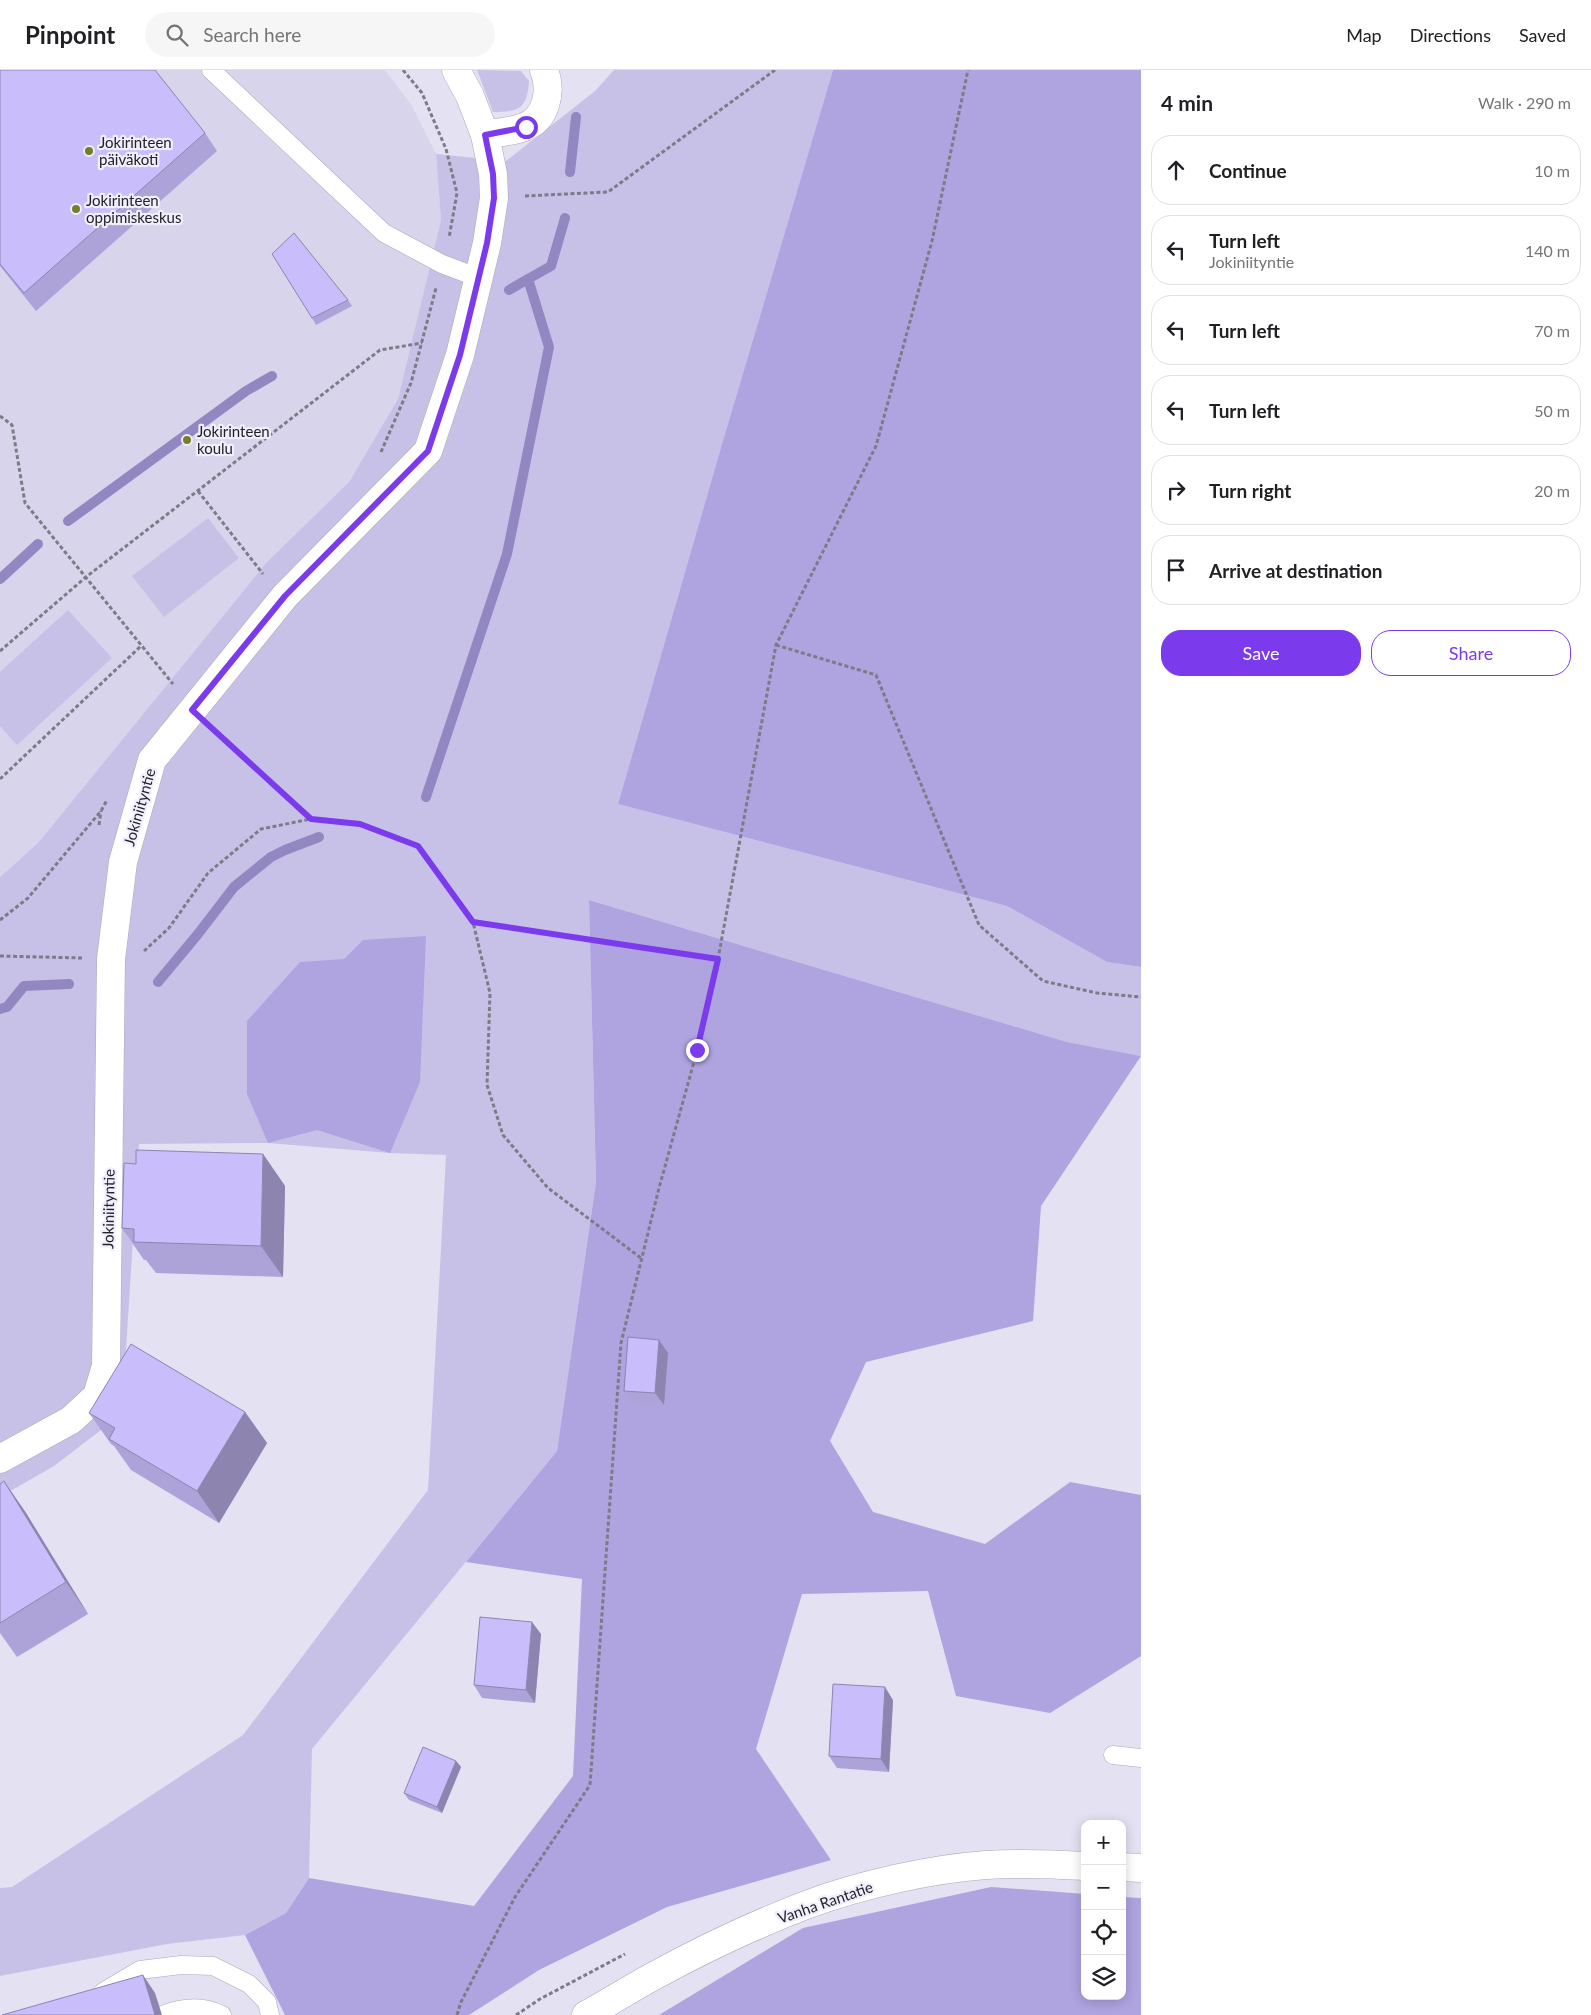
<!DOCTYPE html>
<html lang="en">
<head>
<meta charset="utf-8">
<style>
	:root { --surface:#fff; --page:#f6f6f6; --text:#202124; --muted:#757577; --line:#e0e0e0; --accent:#7c3aed }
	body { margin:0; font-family:Lato,sans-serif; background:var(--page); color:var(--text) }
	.controls { position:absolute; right:15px; bottom:15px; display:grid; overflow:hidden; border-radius:10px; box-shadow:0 2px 12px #0003 }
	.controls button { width:45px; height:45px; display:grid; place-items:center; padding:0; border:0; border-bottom:1px solid var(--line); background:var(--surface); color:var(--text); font:25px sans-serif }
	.stop { position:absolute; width:15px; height:15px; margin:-11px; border:4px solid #7c3aed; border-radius:50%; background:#fff }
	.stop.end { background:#7c3aed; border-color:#fff; box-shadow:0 1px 5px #0008 }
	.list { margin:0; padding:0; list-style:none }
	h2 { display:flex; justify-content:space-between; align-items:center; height:65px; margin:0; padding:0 20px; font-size:21px }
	h2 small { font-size:16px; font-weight:400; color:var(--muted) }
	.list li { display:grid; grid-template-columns:32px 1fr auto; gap:15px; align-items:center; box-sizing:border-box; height:70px; margin:0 10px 10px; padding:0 10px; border:1px solid var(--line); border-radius:20px }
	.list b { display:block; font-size:19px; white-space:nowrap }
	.list p { margin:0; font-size:16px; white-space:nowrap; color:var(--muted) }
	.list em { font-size:16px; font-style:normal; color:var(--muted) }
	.actions { display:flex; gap:10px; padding:15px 20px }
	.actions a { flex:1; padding:11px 0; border:1px solid var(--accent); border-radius:20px; text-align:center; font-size:18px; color:var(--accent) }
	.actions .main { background:var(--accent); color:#fff }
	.icon { flex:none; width:28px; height:28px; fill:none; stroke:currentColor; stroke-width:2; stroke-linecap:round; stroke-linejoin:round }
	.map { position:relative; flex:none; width:1141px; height:1945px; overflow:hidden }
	header { display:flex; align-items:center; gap:30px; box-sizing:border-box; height:70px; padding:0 25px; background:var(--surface); border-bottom:1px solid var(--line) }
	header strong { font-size:24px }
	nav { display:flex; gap:28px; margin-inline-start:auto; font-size:18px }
	.search { width:350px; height:45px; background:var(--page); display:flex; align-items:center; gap:12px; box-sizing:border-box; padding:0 18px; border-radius:28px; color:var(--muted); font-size:19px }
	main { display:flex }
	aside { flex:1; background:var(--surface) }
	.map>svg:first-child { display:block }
</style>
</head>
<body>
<header>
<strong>Pinpoint</strong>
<div class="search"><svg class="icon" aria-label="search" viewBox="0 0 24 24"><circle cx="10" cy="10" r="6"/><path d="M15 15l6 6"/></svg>Search here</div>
<nav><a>Map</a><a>Directions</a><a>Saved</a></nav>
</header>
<main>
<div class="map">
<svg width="1141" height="1945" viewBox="0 0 1141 1945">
	<rect width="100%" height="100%" fill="#e4e1f2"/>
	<polygon fill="#d8d4ec" points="0,0 385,0 412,36 436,84 441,150 398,329 349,412 267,492 38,773 0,807"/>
	<g fill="#c8c1e7">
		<path d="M 477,0 L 521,1 L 529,11 C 527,39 519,42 493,42 Z"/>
		<polygon points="614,0 833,0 722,374 618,734 1007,836 1107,892 1141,897 1141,986 1067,972 589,830 596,1112 557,1381 312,1679 309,1808 286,1843 245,1865 167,1874 0,1906 0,1818 12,1817 243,1665 428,1420 446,1085 390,1083 268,1073 139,1074 122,1344 54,1396 0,1427 0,807 38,773 267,492 349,412 398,329 441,150 436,84 506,91 595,21"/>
		<polygon points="208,448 239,488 164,547 132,506"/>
		<polygon points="68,540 112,588 17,675 0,656 0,602"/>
	</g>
	<g fill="#afa3e0">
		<polygon points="833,0 1141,0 1141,897 1107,892 1007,836 618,734 722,374"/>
		<polygon points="589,830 1067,972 1141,986 1041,1136 1033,1251 866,1292 830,1371 873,1442 985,1474 1070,1412 1141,1425 1141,1586 1050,1643 956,1626 928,1521 802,1524 756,1679 831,1790 667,1837 539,1900 469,1945 285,1945 245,1865 286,1843 309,1808 474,1836 573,1706 582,1509 466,1492 557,1381 596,1112"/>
		<polygon points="426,866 420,1012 390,1083 317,1060 268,1073 247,1024 247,951 300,892 344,889 363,870"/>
		<polygon points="991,1817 1085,1824 1085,1926 1122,1926 1122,1827 1141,1828 1141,1945 659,1945 803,1858"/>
	</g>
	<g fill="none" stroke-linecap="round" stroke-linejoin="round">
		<g stroke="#9387c2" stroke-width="10">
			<polyline points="570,102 576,47"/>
			<polyline points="509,220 528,209"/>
			<polyline points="68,451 246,321 272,306"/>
			<polyline points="0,509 38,474"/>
			<polyline points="426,727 507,484 549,277 528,209 551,196 565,148"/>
			<polyline points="158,912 198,864 234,817 271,787 285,780 319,767"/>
			<polyline points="0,939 7,937 24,916 69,914"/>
		</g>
		<g stroke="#aba8b9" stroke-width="19">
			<g id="lane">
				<polyline points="211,0 384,163 442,194 479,208"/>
				<polyline points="1113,1685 1141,1688"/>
				<polyline points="103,1922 140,1900 181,1895 213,1896 249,1914 267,1932 270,1945"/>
				<path d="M 165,1944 C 184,1937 203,1935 222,1945"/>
			</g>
		</g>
		<g stroke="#aba8b9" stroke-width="29">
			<g id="street">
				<path d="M 485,65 C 497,62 512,62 524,57 C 547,49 552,20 544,0"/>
				<polyline points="0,1389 71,1350 97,1326 106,1296 111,889 123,792 152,690 285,526 428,381 460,285 487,173 494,128 493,104 485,65 470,26 456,0"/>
			</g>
		</g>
		<g stroke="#aba8b9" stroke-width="29">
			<g id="secondary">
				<polyline points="1122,1797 1141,1798"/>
				<path d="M 586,1945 C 608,1933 630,1919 652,1907 C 701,1880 754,1855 806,1835 C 859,1815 930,1799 986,1795 C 1019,1793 1052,1794 1085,1796"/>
			</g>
		</g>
		<g stroke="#7e7b87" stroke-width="3" stroke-dasharray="4 2.5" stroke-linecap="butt">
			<polyline points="403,0 422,23 446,79 457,123 449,168"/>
			<polyline points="525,126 608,122 775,0"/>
			<polyline points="0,346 12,355 25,433 173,614"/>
			<polyline points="381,382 411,313 436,218"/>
			<polyline points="198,421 263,504"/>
			<polyline points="776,575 876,605 979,855 1043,911 1097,923 1141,927"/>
			<polyline points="0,581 86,507 380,280 422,273"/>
			<polyline points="215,661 311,749"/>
			<polyline points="0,709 141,576"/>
			<polyline points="99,755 101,741"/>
			<polyline points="0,850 28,828 101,741 107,730"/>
			<polyline points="473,852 718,889"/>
			<polyline points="144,881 169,858 208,803 261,759 311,749 361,754 418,776 473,852 490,923 487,1015 503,1065 548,1118 641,1188"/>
			<polyline points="0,886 82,888"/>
			<polyline points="457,1945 461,1932 515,1827 590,1715 621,1273 659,1118 697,981 718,889 776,575 876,376 932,171 968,0"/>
			<polyline points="516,1945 540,1929 625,1884"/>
		</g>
		<use href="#lane" stroke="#fff" stroke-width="18"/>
		<use href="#street" stroke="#fff" stroke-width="28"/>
		<use href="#secondary" stroke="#fff" stroke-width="28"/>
	</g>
	<g fill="#aea3d9">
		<polygon points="0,0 205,63 217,81 36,241 0,196"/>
		<polygon points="348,230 352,236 316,255 312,248"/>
		<polygon points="263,1084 285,1116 283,1207 156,1203 146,1190 144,1190 122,1158 136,1094"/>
		<polygon points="668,1283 664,1335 632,1333 624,1321"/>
		<polygon points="245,1342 267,1373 219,1453 131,1400 114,1376 111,1374 89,1343"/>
		<polygon points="4,1411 26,1443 88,1544 17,1587 0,1563 0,1414"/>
		<polygon points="541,1564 535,1633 482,1628 474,1615"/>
		<polygon points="893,1630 889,1702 837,1698 829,1686"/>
		<polygon points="456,1691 461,1697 442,1743 409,1730 404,1723"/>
	</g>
	<g fill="#8d84b0">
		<polygon points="263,1084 285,1116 283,1207 261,1176"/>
		<polygon points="659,1270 668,1283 664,1335 655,1323"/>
		<polygon points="245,1342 267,1373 219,1453 197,1421"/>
		<polygon points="4,1411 26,1443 88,1544 66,1512"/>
		<polygon points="532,1552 541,1564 535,1633 526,1620"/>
		<polygon points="885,1617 893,1630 889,1702 881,1689"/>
		<polygon points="456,1691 461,1697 442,1743 437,1737"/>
		<polygon points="143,1905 155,1923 162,1945 155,1945"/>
	</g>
	<g fill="#cabdfc" stroke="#8d84b0">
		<polygon points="0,0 155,0 205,63 24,223 0,194"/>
		<polygon points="294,163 348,230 312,248 272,184"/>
		<polygon points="136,1080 263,1084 261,1176 134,1172 134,1159 122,1158 124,1093 136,1094"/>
		<polygon points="628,1267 659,1270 655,1323 624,1321"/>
		<polygon points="131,1274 245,1342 197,1421 109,1369 115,1358 89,1343"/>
		<polygon points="4,1411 66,1512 0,1553 0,1414"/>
		<polygon points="480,1547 532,1552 526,1620 474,1615"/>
		<polygon points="833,1614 885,1617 881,1689 829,1686"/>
		<polygon points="423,1677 456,1691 437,1737 404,1723"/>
		<polygon points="143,1905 155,1945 2,1945"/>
	</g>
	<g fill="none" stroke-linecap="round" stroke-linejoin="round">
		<polyline stroke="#7c3aed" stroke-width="6" points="526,57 485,65 493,104 494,128 487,173 460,285 428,381 285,526 192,640 311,749 360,754 418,776 473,852 718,889 697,980"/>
	</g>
	<g fill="#777d28" stroke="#f1effd" stroke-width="2">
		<circle cx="89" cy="81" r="5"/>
		<circle cx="76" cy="139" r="5"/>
		<circle cx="187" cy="370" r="5"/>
	</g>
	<g text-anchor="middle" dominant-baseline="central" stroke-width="4.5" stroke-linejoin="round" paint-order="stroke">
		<g font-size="15" fill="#232128" stroke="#f1effd" text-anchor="start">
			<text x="99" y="72">Jokirinteen<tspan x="99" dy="17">päiväkoti</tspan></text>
			<text x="86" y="130">Jokirinteen<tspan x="86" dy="17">oppimiskeskus</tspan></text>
			<text x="197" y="361">Jokirinteen<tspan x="197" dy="17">koulu</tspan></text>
		</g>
		<g font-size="15" fill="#232128" stroke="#f1effd">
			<text transform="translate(139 737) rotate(-74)">Jokiniityntie</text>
			<text transform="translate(108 1139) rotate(-89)">Jokiniityntie</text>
			<text transform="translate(825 1832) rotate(-19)">Vanha Rantatie</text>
		</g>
	</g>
</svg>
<div class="controls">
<button>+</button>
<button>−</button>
<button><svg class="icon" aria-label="locate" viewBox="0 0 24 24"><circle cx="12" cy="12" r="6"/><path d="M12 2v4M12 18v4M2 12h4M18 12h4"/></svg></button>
<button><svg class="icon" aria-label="layers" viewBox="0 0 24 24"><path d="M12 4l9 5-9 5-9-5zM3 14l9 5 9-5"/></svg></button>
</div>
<div class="stop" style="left:526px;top:57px"></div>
<div class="stop end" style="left:697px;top:980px"></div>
</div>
<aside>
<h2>4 min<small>Walk · 290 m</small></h2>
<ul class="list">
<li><svg class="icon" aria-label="ahead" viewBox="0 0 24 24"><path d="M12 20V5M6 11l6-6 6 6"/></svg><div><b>Continue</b></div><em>10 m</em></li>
<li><svg class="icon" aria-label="left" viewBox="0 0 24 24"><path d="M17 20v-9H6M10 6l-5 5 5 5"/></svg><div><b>Turn left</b><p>Jokiniityntie</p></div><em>140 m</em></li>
<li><svg class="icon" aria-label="left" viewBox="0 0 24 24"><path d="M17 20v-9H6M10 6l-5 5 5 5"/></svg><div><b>Turn left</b></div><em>70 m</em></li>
<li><svg class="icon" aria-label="left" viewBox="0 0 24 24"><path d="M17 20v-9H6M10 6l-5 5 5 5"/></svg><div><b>Turn left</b></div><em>50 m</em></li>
<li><svg class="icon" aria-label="right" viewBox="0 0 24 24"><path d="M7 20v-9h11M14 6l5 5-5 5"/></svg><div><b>Turn right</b></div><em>20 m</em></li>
<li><svg class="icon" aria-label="arrive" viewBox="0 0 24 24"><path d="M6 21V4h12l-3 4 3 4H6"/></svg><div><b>Arrive at destination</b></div></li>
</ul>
<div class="actions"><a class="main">Save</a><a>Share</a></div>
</aside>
</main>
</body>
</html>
